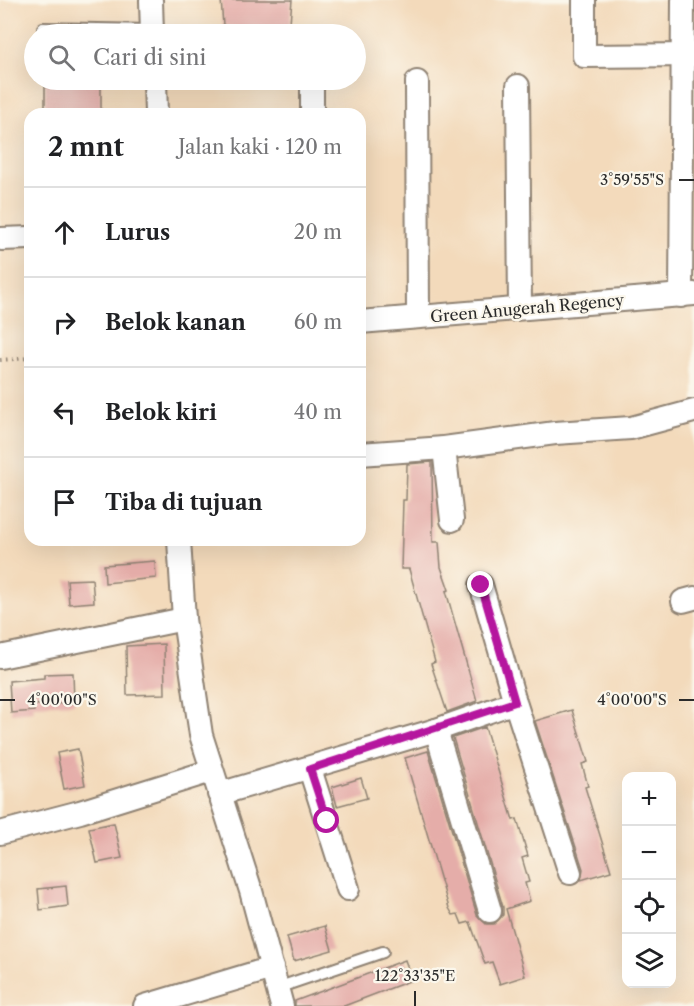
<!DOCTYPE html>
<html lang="id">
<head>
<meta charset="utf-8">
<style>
	:root { --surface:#fff; --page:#f6f6f6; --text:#202124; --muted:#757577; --line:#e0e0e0 }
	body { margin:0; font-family:"Libre Caslon Text",serif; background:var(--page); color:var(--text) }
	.controls { position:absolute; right:18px; bottom:18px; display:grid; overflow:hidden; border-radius:12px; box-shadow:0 6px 24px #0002 }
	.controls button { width:54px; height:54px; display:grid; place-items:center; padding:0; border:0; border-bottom:2px solid var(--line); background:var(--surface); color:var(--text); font:30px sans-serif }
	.stop { position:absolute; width:18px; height:18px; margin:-14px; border:4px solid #b5179e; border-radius:50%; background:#fff }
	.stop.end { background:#b5179e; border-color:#fff; box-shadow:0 2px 6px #0008 }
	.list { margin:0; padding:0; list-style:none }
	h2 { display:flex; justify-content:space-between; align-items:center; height:78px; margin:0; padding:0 24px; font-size:26px }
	h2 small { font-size:20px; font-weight:400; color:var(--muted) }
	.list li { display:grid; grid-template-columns:39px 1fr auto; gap:18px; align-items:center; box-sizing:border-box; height:90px; padding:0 24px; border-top:2px solid var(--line) }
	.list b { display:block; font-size:22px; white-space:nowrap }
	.list em { font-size:20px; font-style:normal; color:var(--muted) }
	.icon { flex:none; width:33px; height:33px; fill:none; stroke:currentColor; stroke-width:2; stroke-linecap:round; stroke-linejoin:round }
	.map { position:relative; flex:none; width:694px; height:1006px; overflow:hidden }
	.search { position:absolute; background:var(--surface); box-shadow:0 6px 24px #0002; left:24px; top:24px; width:342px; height:66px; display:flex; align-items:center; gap:15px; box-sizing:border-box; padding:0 21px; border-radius:33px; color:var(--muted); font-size:22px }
	.panel { position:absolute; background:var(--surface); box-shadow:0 6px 24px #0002; left:24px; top:108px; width:342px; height:438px; border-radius:18px }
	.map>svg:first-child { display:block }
</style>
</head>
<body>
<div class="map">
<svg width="694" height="1006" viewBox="0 0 694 1006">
	<rect width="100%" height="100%" fill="#fbf7ec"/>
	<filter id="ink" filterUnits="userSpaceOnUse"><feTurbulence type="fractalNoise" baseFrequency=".0167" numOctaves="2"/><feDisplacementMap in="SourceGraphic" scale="12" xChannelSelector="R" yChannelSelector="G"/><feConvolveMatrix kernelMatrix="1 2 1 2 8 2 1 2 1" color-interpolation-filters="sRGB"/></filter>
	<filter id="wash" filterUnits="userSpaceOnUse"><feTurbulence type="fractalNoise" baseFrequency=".008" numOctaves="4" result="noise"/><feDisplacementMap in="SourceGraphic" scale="24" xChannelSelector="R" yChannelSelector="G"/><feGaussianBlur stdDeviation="1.35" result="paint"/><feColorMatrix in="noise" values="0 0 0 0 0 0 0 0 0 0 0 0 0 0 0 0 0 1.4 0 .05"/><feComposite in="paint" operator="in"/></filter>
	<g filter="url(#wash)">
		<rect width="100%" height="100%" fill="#f3dabb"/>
		<g id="blocks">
			<g fill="#e5ada9">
				<polygon points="221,0 292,0 289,34 267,34 223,25"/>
				<rect x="45" y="80" width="56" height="34"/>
				<polygon points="432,462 433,542 439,542 441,567 449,590 446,591 477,701 447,712 431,664 435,662 409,569 401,569 403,500 406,500 407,464"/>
				<polygon points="155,561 156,578 105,583 104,565"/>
				<polygon points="92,579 94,602 69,604 67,580"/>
				<polygon points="164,644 165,694 127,695 126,646"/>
				<polygon points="73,673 74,703 33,705 34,711 11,713 9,681 44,678 44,674"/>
				<polygon points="572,710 588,762 582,764 588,786 585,787 611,871 581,880 583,869 535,721"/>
				<polygon points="485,727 513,820 517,819 528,856 522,858 529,882 525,883 530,901 506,909 525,976 500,984 492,962 485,964 470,922 462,924 458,914 453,915 449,908 405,758 428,751 477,915 486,924 494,924 503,915 503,907 453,738"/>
				<polygon points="78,749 85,785 64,789 57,753"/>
				<polygon points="361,778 367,798 337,806 332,787"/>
				<polygon points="114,823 122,858 97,863 89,828"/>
				<polygon points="66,886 68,906 40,910 38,889"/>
				<polygon points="325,926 332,950 294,961 287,937"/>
				<polygon points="405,960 412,980 344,1006 295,1006 295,1001"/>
			</g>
		</g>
	</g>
	<g filter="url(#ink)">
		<use href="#blocks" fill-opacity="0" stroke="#8f8273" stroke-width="1.5"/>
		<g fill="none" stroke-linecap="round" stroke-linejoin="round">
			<g stroke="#8f8273" stroke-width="14">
				<g id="lane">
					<polyline points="43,28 152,30"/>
					<polyline points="277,988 383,952"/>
				</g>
			</g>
			<g stroke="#8f8273" stroke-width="26">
				<g id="street">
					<polyline points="151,0 152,34"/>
					<polyline points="584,0 584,56 694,55"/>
					<polyline points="155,80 156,114"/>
					<polyline points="417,82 418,317"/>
					<polyline points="518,86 520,308"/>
					<polyline points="312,114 312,85"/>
					<polyline points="1,239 30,238"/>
					<polyline points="681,296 683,0"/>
					<polyline points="360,322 694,294"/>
					<polyline points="444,448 452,520"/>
					<polyline points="360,454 444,448 555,433 631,428 694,411"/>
					<polyline points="179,540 184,619 201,735 251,891 282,1006"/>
					<polyline points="481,585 515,702 570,873"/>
					<polyline points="683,601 694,598"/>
					<polyline points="0,657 184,619"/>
					<polyline points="436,730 490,911"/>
					<polyline points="310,769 348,889"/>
					<polyline points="219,794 436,730 515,702"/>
					<polyline points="0,833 80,812 211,771"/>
					<polyline points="145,1006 272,968"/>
				</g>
			</g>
			<polyline stroke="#8f8273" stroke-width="4" stroke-dasharray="1.5 4.5" stroke-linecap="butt" points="0,360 30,358"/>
			<use href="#lane" stroke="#fff" stroke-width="10"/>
			<use href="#street" stroke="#fff" stroke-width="22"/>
		</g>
	</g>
	<g fill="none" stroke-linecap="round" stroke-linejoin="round" filter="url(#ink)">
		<polyline stroke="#b5179e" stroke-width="8" points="327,821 310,769 515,702 481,585"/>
	</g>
	<path fill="none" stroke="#2b2b2b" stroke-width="2" d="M 679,180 L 694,180M 0,700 L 15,700M 679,700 L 694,700M 415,991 L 415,1006"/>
	<g text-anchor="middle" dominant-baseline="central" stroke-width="4.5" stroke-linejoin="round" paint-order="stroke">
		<g font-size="16" fill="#2b2b2b" stroke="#fbf7ec">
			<text transform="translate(527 308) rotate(-5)">Green Anugerah Regency</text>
		</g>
	</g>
	<g font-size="15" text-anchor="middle" fill="#2b2b2b" stroke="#fbf7ec" stroke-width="4.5" stroke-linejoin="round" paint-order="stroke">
		<text x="632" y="185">3°59'55"S</text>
		<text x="62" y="705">4°00'00"S</text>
		<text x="632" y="705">4°00'00"S</text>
		<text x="415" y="981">122°33'35"E</text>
	</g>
</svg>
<div class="controls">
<button>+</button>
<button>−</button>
<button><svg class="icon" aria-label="locate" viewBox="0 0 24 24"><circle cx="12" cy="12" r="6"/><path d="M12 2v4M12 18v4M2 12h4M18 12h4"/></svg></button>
<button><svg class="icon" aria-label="layers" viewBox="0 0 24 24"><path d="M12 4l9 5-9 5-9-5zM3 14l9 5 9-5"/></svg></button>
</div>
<div class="stop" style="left:327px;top:821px"></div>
<div class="stop end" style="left:481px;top:585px"></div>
<div class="search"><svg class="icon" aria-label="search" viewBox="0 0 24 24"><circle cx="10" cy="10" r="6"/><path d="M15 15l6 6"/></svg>Cari di sini</div>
<section class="panel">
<h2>2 mnt<small>Jalan kaki · 120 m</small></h2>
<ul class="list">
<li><svg class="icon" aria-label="ahead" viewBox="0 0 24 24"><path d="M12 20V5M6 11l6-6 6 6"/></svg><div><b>Lurus</b></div><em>20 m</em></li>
<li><svg class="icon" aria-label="right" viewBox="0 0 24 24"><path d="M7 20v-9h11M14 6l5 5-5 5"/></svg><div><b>Belok kanan</b></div><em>60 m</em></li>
<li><svg class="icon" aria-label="left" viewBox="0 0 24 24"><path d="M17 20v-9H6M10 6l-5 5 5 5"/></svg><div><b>Belok kiri</b></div><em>40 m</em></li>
<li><svg class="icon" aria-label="arrive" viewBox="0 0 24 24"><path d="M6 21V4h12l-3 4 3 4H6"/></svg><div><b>Tiba di tujuan</b></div></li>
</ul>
</section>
</div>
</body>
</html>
